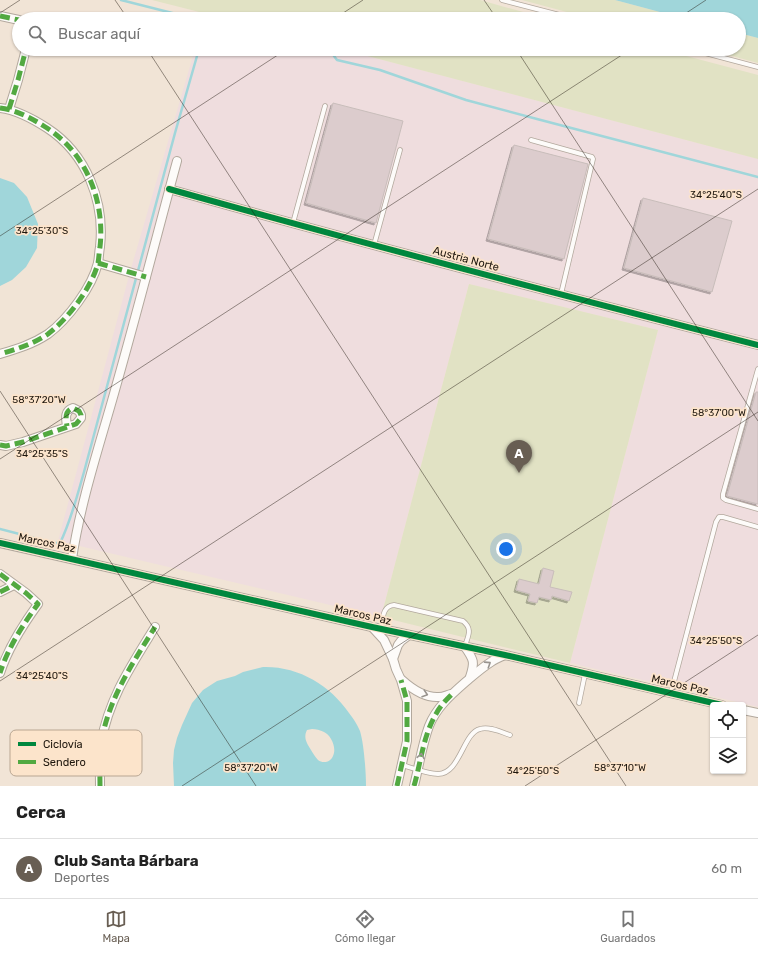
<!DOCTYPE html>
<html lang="es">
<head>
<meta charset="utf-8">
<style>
	:root { --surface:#fff; --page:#f2f2f2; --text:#222; --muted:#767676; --line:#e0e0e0; --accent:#685e53 }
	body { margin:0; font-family:Rubik,sans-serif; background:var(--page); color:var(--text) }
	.controls { position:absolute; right:12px; bottom:12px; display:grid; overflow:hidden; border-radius:4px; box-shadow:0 1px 3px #0004 }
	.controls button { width:36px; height:36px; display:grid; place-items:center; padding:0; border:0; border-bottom:1px solid var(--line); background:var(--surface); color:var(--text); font:20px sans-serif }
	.you { position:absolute; left:506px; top:549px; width:14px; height:14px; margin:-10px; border:3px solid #fff; border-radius:50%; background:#1a73e8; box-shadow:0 0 0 6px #1a73e833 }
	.badge { display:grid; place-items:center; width:26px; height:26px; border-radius:50%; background:var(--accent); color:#fff; font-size:13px; font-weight:700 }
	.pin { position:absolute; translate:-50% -33px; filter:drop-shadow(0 1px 2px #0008) }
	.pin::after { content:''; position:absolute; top:21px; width:14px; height:12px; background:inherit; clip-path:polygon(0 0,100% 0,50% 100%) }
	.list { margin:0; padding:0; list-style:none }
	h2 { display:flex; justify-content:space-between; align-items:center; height:52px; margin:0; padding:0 16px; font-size:17px }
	h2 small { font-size:13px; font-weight:400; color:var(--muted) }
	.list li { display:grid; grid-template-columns:26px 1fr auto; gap:12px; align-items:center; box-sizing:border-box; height:60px; padding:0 16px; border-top:1px solid var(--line) }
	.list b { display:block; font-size:15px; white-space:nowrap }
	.list p { margin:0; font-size:13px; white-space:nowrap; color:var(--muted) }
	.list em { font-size:13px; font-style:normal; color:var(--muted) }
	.icon { flex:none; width:22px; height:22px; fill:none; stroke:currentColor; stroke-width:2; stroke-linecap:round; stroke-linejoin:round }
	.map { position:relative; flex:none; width:758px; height:786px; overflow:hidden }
	.search { position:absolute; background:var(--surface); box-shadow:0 1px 3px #0004; left:12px; right:12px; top:12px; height:44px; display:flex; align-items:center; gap:10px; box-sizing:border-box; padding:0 14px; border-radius:22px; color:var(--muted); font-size:15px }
	.sheet { height:112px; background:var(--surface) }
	nav { display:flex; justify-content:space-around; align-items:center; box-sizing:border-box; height:56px; border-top:1px solid var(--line); background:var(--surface); font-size:11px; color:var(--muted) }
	nav a { display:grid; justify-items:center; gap:2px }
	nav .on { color:var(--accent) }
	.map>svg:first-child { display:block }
</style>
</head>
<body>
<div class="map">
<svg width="758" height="786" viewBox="0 0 758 786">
	<defs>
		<filter id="shadow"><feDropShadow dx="-2" dy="2" stdDeviation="0" flood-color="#0004"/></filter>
	</defs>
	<rect width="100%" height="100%" fill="#f1e4d6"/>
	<polygon fill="#efddde" points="195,49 341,49 758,159 758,707 570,663 658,330 469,284 381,617 58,541 130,272"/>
	<g fill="#e1e2c4">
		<polygon points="152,0 480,0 548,19 227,19"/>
		<polygon points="522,0 615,0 686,19 593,19"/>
		<polygon points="739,33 758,38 758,63 706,49 739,49"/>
		<polygon points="341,49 660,49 758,75 758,159"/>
		<polygon points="469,284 658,330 570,663 381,617"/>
	</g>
	<g fill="#a0d6da" fill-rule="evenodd">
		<polygon points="615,0 758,0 758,38 739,33 739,19 686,19"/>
		<polygon points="0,178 14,183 27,197 38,224 37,248 26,267 12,280 0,286"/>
		<path d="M 263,667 C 298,666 330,685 349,713 C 353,718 357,724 360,731 C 364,744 366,772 366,786 L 174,786 L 173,763 L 174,750 L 177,738 L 182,725 L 192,703 L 203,690 L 217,681 L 235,676 L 243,672 ZM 312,729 C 316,729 320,730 324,732 C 331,735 337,748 333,756 C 331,762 323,764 318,760 C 315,757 313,753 311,750 C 307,743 303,738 307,730 Z"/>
	</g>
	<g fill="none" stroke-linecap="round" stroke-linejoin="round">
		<g stroke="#a0d6da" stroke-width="2.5">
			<polyline points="121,0 196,19"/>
			<path d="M 236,19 C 252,13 253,14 269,19"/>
			<polyline points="330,49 334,56 337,60 380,70 466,100 537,119 758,177"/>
			<path d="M 0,529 L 54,543 L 60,543 C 71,521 77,496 84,472 L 175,133 L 199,49"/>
		</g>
	</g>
	<g fill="#dccccd" stroke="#c8bdba" filter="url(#shadow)">
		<polygon points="333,103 403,121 376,223 306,203"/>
		<polygon points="514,145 588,164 564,259 488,239"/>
		<polygon points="643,198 732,221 712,292 624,268"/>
		<polygon points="756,392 758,392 758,504 727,496"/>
		<polygon points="543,568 554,571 550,587 572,592 569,601 552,596 551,600 539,597 537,603 528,601 530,594 516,590 519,579 539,584"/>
	</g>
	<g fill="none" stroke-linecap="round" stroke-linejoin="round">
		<g stroke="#b2a89d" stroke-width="5.5">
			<g id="lane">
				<polyline points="502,0 575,19"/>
				<polyline points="690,49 758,67"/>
				<polyline points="531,140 592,157 593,159 561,294"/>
				<polyline points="293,223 325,106"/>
				<polyline points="374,245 400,150"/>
				<polyline points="758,369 723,494 723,498 726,500 758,509"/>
				<path d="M 381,629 C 383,619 382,606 394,605 L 463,621 C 473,629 468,636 465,646"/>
				<polyline points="671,693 716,522 719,517 723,517 758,527"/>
				<polyline points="579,703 585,674"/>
				<path d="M 402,765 C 412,768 428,774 438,774 C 460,774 463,733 480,729 C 489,726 501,732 510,735"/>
			</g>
		</g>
		<g stroke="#b2a89d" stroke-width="10">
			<g id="street">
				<polyline points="0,16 19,20"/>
				<path d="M 0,108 C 17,110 33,119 47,128 C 87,154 105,202 100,247 C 99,252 99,258 98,263 C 92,287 68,319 48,334 C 33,344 17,349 0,354"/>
				<polyline points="9,109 18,80 26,49"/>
				<path d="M 169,189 C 365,244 561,295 758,345"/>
				<polyline points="98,263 146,277"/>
				<path d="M 0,445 L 6,446 L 23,442 L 76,424 L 81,418 L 81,415 L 79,411 L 73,408 C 64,411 66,419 67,426"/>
				<polyline points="0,543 372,627 505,655 722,705"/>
				<path d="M 72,559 C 81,499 101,441 117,383 C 138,309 157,235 177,161"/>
				<path d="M 0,574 L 26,593 L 38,604 C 22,626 8,648 0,673"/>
				<polyline points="0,592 14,585"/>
				<polyline points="373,628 384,640 393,659"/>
				<path d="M 465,647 C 474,660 475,662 470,677"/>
				<path d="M 402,680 C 412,689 425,698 439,697 C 443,697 447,695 451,694"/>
				<polyline points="743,710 758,713"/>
				<path d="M 100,786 C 100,772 99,757 101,743 C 109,698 131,666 155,627"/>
				<polyline points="397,786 407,741 407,701 401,680 396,669 393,659 398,645 401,641 409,635"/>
				<path d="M 414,786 C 419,766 422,745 429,726 C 437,706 453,693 469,679 C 476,673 483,667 491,662 C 495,659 500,657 505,655"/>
			</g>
		</g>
		<use href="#lane" stroke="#fdfbf9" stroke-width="4"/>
		<use href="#street" stroke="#fdfbf9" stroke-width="8"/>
		<g stroke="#52a941" stroke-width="5" stroke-dasharray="10 5" stroke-linecap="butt">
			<polyline points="0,16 19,20"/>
			<path d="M 0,108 C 17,110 33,119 47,128 C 87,154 105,202 100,247 C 99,252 99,258 98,263 C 92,287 68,319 48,334 C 33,344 17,349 0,354"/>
			<polyline points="9,109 18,80 26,49"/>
			<polyline points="98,263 146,277"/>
			<path d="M 0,445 L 6,446 L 23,442 L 76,424 L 81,418 L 81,415 L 79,411 L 73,408 C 64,411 66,419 67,426"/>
			<path d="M 0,574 L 26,593 L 38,604 C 22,626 8,648 0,673"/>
			<polyline points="0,592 14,585"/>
			<path d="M 100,786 C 100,772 99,757 101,743 C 109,698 131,666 155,627"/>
			<polyline points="397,786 407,741 407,701 401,680"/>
			<path d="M 414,786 C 421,762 423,736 436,714 C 440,706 446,700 452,694"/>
		</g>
		<g stroke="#fce4cb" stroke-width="8">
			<g id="cycleway">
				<path d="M 169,189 C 365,244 561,295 758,345"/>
				<polyline points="0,543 372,627 505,655 722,705"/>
			</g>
		</g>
		<use href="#cycleway" stroke="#00873e" stroke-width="6"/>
	</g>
	<defs><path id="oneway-chevron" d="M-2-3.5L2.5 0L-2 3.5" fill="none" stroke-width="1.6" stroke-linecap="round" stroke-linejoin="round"/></defs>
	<g stroke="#99948f">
		<use href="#oneway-chevron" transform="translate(488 664) rotate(-33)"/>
		<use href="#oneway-chevron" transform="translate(425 694) rotate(18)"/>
		<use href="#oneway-chevron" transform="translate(421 756) rotate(-79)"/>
	</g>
	<path fill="none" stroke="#1e160d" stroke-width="1" stroke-opacity="0.45" d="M 115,0 L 128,19M 484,0 L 497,19M 0,13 L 20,0M 334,19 L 363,0M 677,19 L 706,0M 147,49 L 626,786M 516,49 L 758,421M 0,236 L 287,49M 0,391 L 256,786M 0,459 L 631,49M 0,681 L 758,189M 182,786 L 758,412M 525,786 L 758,635"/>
	<g text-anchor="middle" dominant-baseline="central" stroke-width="3.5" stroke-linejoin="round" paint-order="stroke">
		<g font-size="11" fill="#1e160d" stroke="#fce4cb">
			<text transform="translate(466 259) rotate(15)">Austria Norte</text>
			<text transform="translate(47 543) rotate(12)">Marcos Paz</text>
			<text transform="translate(363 615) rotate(13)">Marcos Paz</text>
			<text transform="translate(680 685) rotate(13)">Marcos Paz</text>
		</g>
	</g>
	<rect x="10" y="730" width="132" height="46" rx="6" fill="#fce4cb" stroke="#b9a692" stroke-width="1"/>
	<rect x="18" y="742" width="18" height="4" fill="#00873e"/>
	<rect x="18" y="760" width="18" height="4" fill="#52a941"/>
	<g font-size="11" fill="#1e160d">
		<text x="43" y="748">Ciclovía</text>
		<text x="43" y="766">Sendero</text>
	</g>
	<g font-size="10" text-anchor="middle" fill="#1e160d" stroke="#fce4cb" stroke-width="3.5" stroke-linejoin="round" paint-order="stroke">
		<text x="716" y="198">34°25'40"S</text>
		<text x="42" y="234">34°25'30"S</text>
		<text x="39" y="403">58°37'20"W</text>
		<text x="719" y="416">58°37'00"W</text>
		<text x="42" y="457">34°25'35"S</text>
		<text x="716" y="644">34°25'50"S</text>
		<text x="42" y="679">34°25'40"S</text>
		<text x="251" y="771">58°37'20"W</text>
		<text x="620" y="771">58°37'10"W</text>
		<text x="533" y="774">34°25'50"S</text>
	</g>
</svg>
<div class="controls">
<button><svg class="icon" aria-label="locate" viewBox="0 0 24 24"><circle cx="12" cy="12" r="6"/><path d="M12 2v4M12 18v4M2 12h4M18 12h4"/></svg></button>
<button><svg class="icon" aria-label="layers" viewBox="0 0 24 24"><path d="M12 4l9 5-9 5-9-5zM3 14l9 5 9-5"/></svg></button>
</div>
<div class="you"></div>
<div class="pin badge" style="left:519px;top:473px">A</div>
<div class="search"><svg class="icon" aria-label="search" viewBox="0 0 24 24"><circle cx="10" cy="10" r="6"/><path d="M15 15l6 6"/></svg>Buscar aquí</div>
</div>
<section class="sheet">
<h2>Cerca<small></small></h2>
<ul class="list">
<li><span class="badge">A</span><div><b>Club Santa Bárbara</b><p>Deportes</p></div><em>60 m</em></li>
</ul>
</section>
<nav>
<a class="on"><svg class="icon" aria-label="map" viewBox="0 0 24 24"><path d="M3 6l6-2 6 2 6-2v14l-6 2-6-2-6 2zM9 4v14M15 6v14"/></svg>Mapa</a>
<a><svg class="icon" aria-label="directions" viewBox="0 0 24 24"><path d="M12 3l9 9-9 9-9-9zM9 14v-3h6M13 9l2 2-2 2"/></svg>Cómo llegar</a>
<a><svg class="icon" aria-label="saved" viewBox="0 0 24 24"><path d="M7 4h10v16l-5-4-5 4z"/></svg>Guardados</a>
</nav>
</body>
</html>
